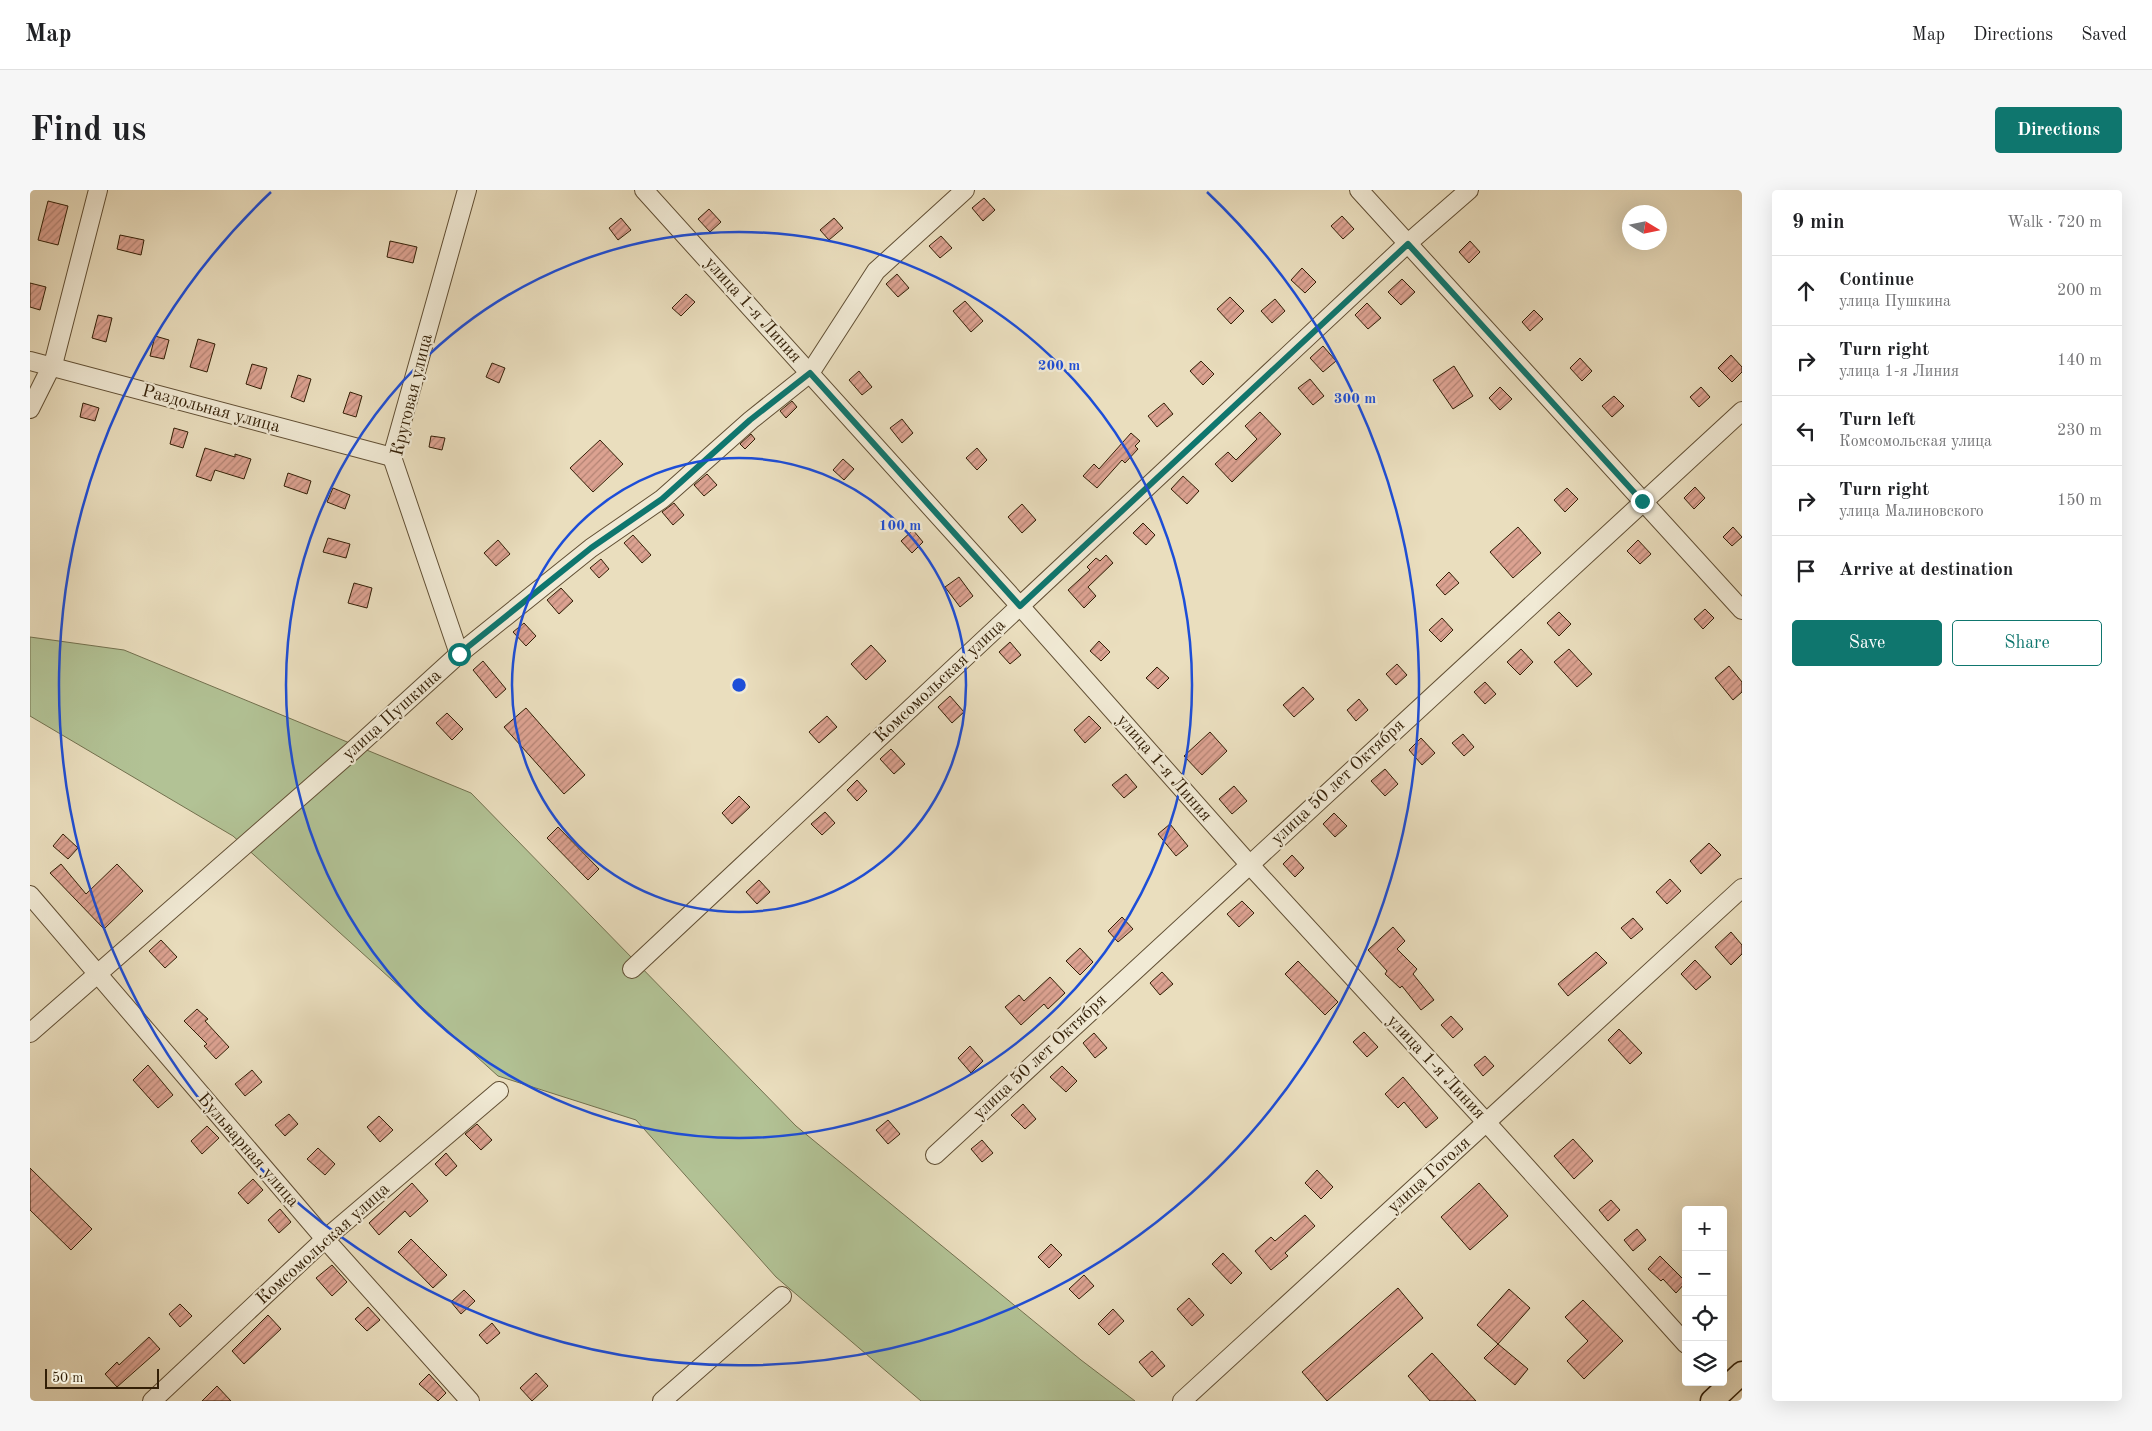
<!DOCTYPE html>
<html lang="en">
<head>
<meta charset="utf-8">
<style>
	:root { --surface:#fff; --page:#f6f6f6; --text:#202124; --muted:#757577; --line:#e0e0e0; --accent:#0f766e }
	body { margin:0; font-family:"Old Standard TT",serif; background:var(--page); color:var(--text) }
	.controls { position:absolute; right:15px; bottom:15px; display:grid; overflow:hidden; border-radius:5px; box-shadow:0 5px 20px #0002 }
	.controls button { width:45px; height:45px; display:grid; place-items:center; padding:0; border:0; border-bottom:1px solid var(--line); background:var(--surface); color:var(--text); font:25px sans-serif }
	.compass { position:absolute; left:1592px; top:15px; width:45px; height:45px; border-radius:50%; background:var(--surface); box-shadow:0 5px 20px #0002; rotate:100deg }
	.scale { position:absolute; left:15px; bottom:12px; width:114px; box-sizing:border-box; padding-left:5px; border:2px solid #331f06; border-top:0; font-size:14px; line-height:18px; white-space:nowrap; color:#331f06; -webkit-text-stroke:4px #f1ead5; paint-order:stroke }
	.stop { position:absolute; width:15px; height:15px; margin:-11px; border:4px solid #0f766e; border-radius:50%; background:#fff }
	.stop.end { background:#0f766e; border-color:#fff; box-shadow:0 1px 5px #0008 }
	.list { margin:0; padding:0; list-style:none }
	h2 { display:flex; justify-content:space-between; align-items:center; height:65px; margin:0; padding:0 20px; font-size:21px }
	h2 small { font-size:16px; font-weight:400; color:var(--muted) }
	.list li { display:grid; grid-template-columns:32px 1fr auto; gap:15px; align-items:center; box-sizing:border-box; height:70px; padding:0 20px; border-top:1px solid var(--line) }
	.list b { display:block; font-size:19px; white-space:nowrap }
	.list p { margin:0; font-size:16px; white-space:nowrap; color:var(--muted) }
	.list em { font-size:16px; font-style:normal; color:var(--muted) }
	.actions { display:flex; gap:10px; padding:15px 20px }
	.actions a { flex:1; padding:11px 0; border:1px solid var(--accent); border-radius:5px; text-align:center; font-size:18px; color:var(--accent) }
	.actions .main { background:var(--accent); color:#fff }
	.icon { flex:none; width:28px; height:28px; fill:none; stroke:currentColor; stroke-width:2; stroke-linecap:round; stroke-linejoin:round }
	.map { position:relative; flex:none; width:1712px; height:1211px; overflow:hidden; border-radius:5px }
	header { display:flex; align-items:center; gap:30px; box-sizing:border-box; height:70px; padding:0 25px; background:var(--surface); border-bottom:1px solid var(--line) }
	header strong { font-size:24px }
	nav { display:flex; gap:28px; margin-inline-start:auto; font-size:18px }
	.intro { display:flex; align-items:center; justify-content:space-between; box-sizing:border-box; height:120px; padding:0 30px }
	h1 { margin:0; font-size:35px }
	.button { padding:12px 22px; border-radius:5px; background:var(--accent); color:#fff; font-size:18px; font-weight:700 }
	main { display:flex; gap:30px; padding:0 30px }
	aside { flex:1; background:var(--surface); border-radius:5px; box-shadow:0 5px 20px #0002 }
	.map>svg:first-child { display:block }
</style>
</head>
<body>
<header>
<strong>Map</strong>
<nav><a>Map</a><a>Directions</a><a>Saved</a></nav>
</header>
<div class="intro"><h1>Find us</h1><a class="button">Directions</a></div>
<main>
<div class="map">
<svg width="1712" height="1211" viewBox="0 0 1712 1211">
	<defs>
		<pattern id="building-hatch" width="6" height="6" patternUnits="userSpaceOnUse" patternTransform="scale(1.25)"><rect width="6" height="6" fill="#dca291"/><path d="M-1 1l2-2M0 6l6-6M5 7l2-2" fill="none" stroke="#b38374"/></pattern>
	</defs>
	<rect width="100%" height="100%" fill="#eadebe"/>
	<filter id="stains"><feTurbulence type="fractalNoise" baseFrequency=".004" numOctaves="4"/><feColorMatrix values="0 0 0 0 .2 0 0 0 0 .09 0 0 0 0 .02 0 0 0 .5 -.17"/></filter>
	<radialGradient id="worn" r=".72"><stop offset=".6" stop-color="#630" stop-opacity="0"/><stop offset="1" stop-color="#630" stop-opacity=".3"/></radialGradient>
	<polygon fill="#b2c295" stroke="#72704e" points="0,447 94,460 441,603 766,936 1051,1170 1105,1211 891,1211 746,1087 606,930 468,886 203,646 0,526"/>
	<g fill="url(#building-hatch)" stroke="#331f06">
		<polygon points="954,8 965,20 953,31 942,18"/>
		<polygon points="18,11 38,16 28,55 8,50"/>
		<polygon points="679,19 691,32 680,42 668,29"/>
		<polygon points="1312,26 1324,39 1313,49 1301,36"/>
		<polygon points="591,28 601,40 588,50 579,38"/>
		<polygon points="804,28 813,38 799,50 790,40"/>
		<polygon points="90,45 114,50 111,65 87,59"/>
		<polygon points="911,46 922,58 910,68 899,56"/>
		<polygon points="360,51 387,57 383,73 357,67"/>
		<polygon points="1440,51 1450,62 1439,73 1429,62"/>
		<polygon points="1272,78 1286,92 1275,103 1261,90"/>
		<polygon points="867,84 879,98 868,107 856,94"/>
		<polygon points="1372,89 1385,102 1371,115 1358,102"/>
		<polygon points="0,93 16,97 10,120 0,117"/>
		<polygon points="656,104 665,112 651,126 642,118"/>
		<polygon points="1200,107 1214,121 1201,134 1187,119"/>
		<polygon points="1245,109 1255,121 1242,133 1231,121"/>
		<polygon points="935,111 953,131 941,142 923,121"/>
		<polygon points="1337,113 1351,128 1338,139 1325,125"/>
		<polygon points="1504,120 1513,129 1500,141 1492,132"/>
		<polygon points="68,125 82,128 76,152 62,148"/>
		<polygon points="125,146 139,150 134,169 120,166"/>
		<polygon points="168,149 185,154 177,182 160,177"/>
		<polygon points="1293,156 1306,171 1293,182 1280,168"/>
		<polygon points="1701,165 1712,177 1712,182 1702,192 1688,178"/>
		<polygon points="1550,168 1562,181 1552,191 1540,178"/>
		<polygon points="1171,171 1184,184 1173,195 1160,181"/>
		<polygon points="462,173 475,178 469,193 456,187"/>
		<polygon points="222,174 237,178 231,199 216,194"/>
		<polygon points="1424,176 1443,206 1423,219 1403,190"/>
		<polygon points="829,181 842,197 832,205 819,190"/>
		<polygon points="268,185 281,189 274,212 261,207"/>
		<polygon points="1280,189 1294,206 1283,215 1268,198"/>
		<polygon points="1470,197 1482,209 1470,220 1459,208"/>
		<polygon points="1671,197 1680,207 1669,217 1660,207"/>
		<polygon points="320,202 332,206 326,227 313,223"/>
		<polygon points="1584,206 1594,216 1582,227 1572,216"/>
		<polygon points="762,211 767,217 756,228 750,221"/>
		<polygon points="53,213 69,218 65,231 50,227"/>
		<polygon points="1134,213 1143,224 1127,237 1118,226"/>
		<polygon points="1230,222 1251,244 1202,292 1185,274 1198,262 1206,270 1227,249 1215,236"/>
		<polygon points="872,229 883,243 872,253 860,238"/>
		<polygon points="144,238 158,242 153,258 140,254"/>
		<polygon points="1101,243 1110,251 1105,256 1108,259 1095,273 1092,270 1067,298 1053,286 1064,274 1069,279"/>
		<polygon points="721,244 725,249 715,259 710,254"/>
		<polygon points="401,246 415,248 412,260 399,257"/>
		<polygon points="570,250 593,274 563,302 540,278"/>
		<polygon points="175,258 205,267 205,264 221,269 214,289 185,280 181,291 166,286"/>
		<polygon points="947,258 957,270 947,280 936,268"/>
		<polygon points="813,269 824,279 814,290 803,280"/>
		<polygon points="258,283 281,291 277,304 254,296"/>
		<polygon points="677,284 687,295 674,306 664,295"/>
		<polygon points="1153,286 1169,301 1157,314 1141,299"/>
		<polygon points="1665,297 1675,308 1664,319 1654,308"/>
		<polygon points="303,298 320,305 315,319 297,312"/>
		<polygon points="1537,298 1548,309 1535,322 1524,310"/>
		<polygon points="644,313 654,325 643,335 632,322"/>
		<polygon points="992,314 1006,330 992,343 978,327"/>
		<polygon points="1113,333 1125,345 1116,355 1103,343"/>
		<polygon points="1488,337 1511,363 1483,388 1460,362"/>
		<polygon points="1703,337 1712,347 1702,356 1693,347"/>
		<polygon points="883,340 893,352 882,363 871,351"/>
		<polygon points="603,345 621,365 612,373 594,353"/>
		<polygon points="298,348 320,354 316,368 293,362"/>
		<polygon points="468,350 480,364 466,376 454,363"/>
		<polygon points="1608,350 1621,364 1610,374 1597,361"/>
		<polygon points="1076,365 1083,373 1058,397 1066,406 1054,418 1038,400 1060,380 1057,377 1066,368 1070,371"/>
		<polygon points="571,369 579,379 569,388 560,378"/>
		<polygon points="1419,382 1429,393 1415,405 1406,395"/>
		<polygon points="929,387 943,406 930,417 915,397"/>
		<polygon points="324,393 342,398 337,418 318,413"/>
		<polygon points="531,398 543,411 529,424 517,410"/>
		<polygon points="1675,419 1684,428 1673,439 1664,429"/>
		<polygon points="1529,422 1541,434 1529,446 1517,433"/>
		<polygon points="1412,428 1423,440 1411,452 1399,440"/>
		<polygon points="494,433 506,446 496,456 483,442"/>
		<polygon points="1069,451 1080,462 1071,471 1060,461"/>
		<polygon points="980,452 991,465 980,474 969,462"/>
		<polygon points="841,455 856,471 836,490 821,474"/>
		<polygon points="1491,459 1503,472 1490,485 1477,472"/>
		<polygon points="1539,459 1562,484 1547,497 1524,472"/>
		<polygon points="453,471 476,499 466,508 443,480"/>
		<polygon points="1367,474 1377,485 1366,495 1356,484"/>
		<polygon points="1699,476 1712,492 1712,502 1703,510 1685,488"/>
		<polygon points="1127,477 1139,488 1128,499 1116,488"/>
		<polygon points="1455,492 1466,504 1455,514 1444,502"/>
		<polygon points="1273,497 1284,509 1264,527 1253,515"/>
		<polygon points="920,506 934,522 922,533 908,517"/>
		<polygon points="1329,509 1338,520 1326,531 1317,520"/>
		<polygon points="496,518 555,585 534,604 474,537"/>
		<polygon points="417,523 433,539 422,550 406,533"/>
		<polygon points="797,526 807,537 789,553 779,542"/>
		<polygon points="1059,526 1071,538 1055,553 1044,540"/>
		<polygon points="1180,542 1197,561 1172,585 1154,566"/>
		<polygon points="1433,544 1444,557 1434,566 1422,553"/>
		<polygon points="1391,548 1405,563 1392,575 1379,560"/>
		<polygon points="861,559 875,574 864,584 850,569"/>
		<polygon points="1355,579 1368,594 1355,606 1341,591"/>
		<polygon points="1096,584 1107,597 1094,608 1082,595"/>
		<polygon points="827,590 837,601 827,611 817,600"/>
		<polygon points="1204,596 1217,611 1202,624 1189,609"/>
		<polygon points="709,606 720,617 702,634 692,623"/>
		<polygon points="795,622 805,633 792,645 781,634"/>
		<polygon points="1304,623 1317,636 1305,647 1293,634"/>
		<polygon points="1140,634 1158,656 1146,666 1128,644"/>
		<polygon points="528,637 569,679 558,690 517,648"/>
		<polygon points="33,644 48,658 38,669 23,656"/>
		<polygon points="1679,653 1691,665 1671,684 1660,671"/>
		<polygon points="1262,665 1274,678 1265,687 1253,674"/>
		<polygon points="31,674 56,704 87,674 113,701 74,739 20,683"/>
		<polygon points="1640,689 1651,701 1637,714 1626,702"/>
		<polygon points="729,690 740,702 727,714 716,702"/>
		<polygon points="1212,711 1224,723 1209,737 1197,724"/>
		<polygon points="1092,727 1103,739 1088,752 1078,741"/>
		<polygon points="1603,728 1613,739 1601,749 1591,738"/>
		<polygon points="1363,737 1375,751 1367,759 1387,779 1383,784 1404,810 1391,820 1372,796 1370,798 1355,784 1357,781 1338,760"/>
		<polygon points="1701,742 1712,755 1712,764 1701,775 1685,757"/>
		<polygon points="131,750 147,767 135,778 119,761"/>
		<polygon points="1050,758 1063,772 1050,785 1036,771"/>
		<polygon points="1566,762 1577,773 1538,806 1528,794"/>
		<polygon points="1665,770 1681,787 1666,800 1651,784"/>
		<polygon points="1268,771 1308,812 1295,825 1255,784"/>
		<polygon points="1132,782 1143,794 1130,805 1120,793"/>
		<polygon points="1020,787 1035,803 1018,819 1014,814 991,835 975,817 989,805 994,811"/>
		<polygon points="167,819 178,829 175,831 199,857 186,869 174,856 177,854 154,831"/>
		<polygon points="1421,826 1433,839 1423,848 1411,835"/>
		<polygon points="1589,839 1612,863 1600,874 1578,850"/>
		<polygon points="1334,842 1348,857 1337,867 1323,852"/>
		<polygon points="1064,843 1077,858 1065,868 1053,853"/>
		<polygon points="940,856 953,871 941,883 928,868"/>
		<polygon points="1455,866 1464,876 1453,886 1444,875"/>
		<polygon points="118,875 143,905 128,918 103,890"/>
		<polygon points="1032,876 1047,891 1036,902 1020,887"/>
		<polygon points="222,880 232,892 215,906 205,894"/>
		<polygon points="1373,887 1408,928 1396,938 1374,912 1368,918 1355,904"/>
		<polygon points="993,914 1006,929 995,939 981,925"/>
		<polygon points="259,924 268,934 255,946 245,935"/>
		<polygon points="349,926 363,940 350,952 337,937"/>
		<polygon points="858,930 870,944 858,954 846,940"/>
		<polygon points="447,934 462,950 451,960 435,944"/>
		<polygon points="177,936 189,948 172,964 161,951"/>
		<polygon points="1543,949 1563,971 1544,989 1524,966"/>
		<polygon points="952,950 963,963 952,972 941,959"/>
		<polygon points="288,958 305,974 295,985 277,969"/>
		<polygon points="416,963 427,976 416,986 405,974"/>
		<polygon points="0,978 62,1039 41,1060 0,1020"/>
		<polygon points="1287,980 1303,997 1291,1009 1275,993"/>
		<polygon points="223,989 233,1000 218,1014 208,1003"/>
		<polygon points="382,993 398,1011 380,1027 375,1021 349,1045 339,1033"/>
		<polygon points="1449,993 1478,1026 1440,1060 1411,1027"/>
		<polygon points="1581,1010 1590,1020 1578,1031 1569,1020"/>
		<polygon points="250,1019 261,1032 249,1043 238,1030"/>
		<polygon points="1275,1025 1285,1036 1255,1063 1258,1066 1241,1080 1225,1061 1241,1047 1245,1051"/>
		<polygon points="1607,1039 1616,1050 1603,1061 1594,1050"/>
		<polygon points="381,1049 417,1085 403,1098 368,1062"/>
		<polygon points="1021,1054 1032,1065 1019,1078 1008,1067"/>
		<polygon points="1193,1063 1212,1083 1201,1094 1182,1074"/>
		<polygon points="1630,1066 1656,1092 1646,1103 1633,1089 1631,1091 1618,1079"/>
		<polygon points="302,1075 317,1092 302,1106 286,1088"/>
		<polygon points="1054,1085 1064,1096 1049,1109 1039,1099"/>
		<polygon points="1368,1098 1393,1128 1297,1211 1272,1182"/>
		<polygon points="1479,1099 1500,1118 1468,1154 1447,1135"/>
		<polygon points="434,1100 445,1111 431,1124 421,1112"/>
		<polygon points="1159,1108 1174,1125 1162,1136 1147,1119"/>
		<polygon points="1553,1110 1593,1151 1554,1189 1537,1171 1558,1151 1535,1127"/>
		<polygon points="150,1114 162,1126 150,1137 139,1124"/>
		<polygon points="338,1117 350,1130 337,1141 325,1129"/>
		<polygon points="1083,1119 1094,1131 1079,1145 1068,1134"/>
		<polygon points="238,1125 251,1139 214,1174 202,1161"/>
		<polygon points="462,1133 470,1143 457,1154 449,1145"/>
		<polygon points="119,1147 130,1159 87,1197 75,1184 87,1172 89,1175"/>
		<polygon points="1468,1154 1498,1179 1485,1195 1454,1168"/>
		<polygon points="1122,1161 1135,1176 1122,1187 1109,1172"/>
		<polygon points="1402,1163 1446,1211 1400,1211 1378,1186"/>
		<polygon points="506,1183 518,1196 502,1211 490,1198"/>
		<polygon points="399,1184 416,1203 408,1211 389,1194"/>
		<polygon points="187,1196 201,1211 172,1211"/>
	</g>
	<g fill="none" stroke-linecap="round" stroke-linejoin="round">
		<g stroke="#614f34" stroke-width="20">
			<g id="minor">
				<polyline points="614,0 990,416 1219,674 1456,932 1656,1154"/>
				<polyline points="1329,0 1712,420"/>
				<polyline points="0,171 362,267"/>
				<polyline points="0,219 24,171 68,0"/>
				<polyline points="429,464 362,267 437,0"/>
				<polyline points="0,705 295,1049 440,1211"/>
				<polyline points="602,779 1377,54 1439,0"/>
				<polyline points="0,843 320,563 429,464 561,358 632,309 721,230 780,183 846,81 935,0"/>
				<polyline points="905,965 1712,221"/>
				<polyline points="122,1211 295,1049 469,901"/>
				<polyline points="632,1211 752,1106"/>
				<polyline points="1152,1211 1712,698"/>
			</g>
		</g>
		<g stroke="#331f06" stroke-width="25">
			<polyline id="major" points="1682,1211 1712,1183"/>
		</g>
		<use href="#minor" stroke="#f1ead5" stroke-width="18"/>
		<use href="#major" stroke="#eadebe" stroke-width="22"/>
	</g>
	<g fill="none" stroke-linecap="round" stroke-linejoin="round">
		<polyline stroke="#0f766e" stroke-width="6" points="429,464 561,358 632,309 720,230 780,183 990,416 1378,54 1612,311"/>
	</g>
	<g fill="none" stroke="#1d4ed8" stroke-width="2.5">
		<circle cx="709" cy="495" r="227"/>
		<circle cx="709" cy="495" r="453"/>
		<path d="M1177 2A680 680 0 1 1 241 2"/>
	</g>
	<g text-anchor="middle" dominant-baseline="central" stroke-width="4.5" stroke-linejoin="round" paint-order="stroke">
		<g font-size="18" fill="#331f06" stroke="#f1ead5">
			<text transform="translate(723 120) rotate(48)">улица 1-я Линия</text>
			<text transform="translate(382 205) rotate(-76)">Круговая улица</text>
			<text transform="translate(181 219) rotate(15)">Раздольная улица</text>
			<text transform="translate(910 491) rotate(-43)">Комсомольская улица</text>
			<text transform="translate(362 525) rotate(-42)">улица Пушкина</text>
			<text transform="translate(1134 578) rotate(49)">улица 1-я Линия</text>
			<text transform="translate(1308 592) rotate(-43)">улица 50 лет Октября</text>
			<text transform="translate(1010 867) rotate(-43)">улица 50 лет Октября</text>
			<text transform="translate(1406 877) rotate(47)">улица 1-я Линия</text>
			<text transform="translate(218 960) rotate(49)">Бульварная улица</text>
			<text transform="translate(1399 985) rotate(-42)">улица Гоголя</text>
			<text transform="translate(293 1054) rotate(-42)">Комсомольская улица</text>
		</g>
	</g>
	<circle cx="709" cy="495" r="8" fill="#1d4ed8" stroke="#f1ead5" stroke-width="2.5"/>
	<g font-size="15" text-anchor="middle" font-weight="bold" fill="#1d4ed8" stroke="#f1ead5" stroke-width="4.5" stroke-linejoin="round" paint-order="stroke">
		<text x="1029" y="180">200 m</text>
		<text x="1325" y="213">300 m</text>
		<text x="870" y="340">100 m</text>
	</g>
	<rect width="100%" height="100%" filter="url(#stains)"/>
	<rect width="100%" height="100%" fill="url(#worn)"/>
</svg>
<div class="controls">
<button>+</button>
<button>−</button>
<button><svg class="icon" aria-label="locate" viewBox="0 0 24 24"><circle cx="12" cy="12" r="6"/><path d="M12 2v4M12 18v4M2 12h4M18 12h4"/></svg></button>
<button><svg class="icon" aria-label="layers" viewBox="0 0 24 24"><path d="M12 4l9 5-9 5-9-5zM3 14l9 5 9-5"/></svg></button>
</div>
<svg class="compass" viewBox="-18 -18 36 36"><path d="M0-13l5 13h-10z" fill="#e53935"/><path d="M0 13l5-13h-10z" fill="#757577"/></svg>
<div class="scale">50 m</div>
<div class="stop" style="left:429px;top:464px"></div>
<div class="stop end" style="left:1612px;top:311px"></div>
</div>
<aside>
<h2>9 min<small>Walk · 720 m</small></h2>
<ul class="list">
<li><svg class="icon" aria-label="ahead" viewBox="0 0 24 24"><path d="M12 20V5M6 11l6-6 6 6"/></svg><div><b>Continue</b><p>улица Пушкина</p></div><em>200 m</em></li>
<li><svg class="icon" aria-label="right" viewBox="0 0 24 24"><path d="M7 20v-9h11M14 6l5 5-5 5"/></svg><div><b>Turn right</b><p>улица 1-я Линия</p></div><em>140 m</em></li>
<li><svg class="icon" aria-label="left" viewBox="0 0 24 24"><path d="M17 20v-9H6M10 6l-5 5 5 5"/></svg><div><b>Turn left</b><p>Комсомольская улица</p></div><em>230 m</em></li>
<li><svg class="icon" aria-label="right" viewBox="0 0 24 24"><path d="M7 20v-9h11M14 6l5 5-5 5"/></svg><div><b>Turn right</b><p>улица Малиновского</p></div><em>150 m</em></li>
<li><svg class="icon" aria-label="arrive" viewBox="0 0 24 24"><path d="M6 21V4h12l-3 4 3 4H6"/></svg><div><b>Arrive at destination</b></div></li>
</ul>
<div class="actions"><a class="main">Save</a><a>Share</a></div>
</aside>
</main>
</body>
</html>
